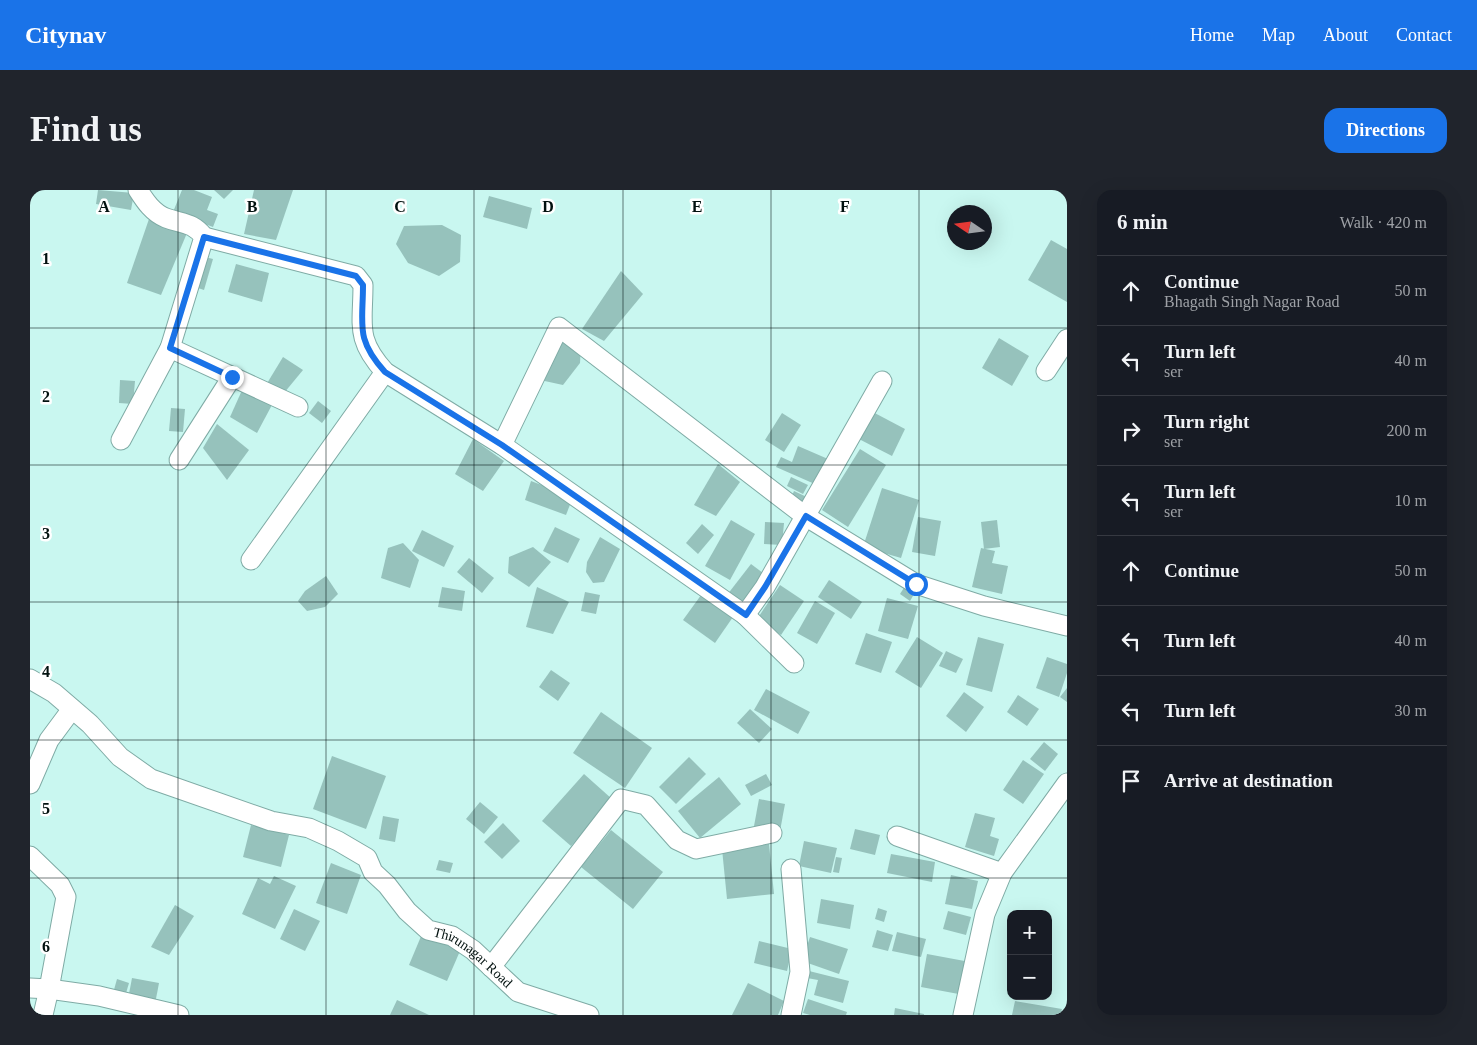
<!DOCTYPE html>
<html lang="en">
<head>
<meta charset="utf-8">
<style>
	:root { --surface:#171b24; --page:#20242c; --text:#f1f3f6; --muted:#9ea1a6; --line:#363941; --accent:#1a73e8 }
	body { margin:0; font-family:"Times New Roman",serif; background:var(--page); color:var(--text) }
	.controls { position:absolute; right:15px; bottom:15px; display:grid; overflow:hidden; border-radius:10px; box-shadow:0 5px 20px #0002 }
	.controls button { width:45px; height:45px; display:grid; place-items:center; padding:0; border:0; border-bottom:1px solid var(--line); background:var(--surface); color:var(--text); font:25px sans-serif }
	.compass { position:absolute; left:917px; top:15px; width:45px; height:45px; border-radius:50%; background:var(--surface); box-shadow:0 5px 20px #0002; rotate:283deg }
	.stop { position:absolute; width:15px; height:15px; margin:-11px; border:4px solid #1a73e8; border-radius:50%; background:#fff }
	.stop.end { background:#1a73e8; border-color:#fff; box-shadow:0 1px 5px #0008 }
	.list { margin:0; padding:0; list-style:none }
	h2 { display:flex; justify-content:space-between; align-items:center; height:65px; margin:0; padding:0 20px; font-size:21px }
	h2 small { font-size:16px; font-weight:400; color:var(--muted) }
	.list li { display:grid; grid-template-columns:32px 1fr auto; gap:15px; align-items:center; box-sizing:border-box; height:70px; padding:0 20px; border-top:1px solid var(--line) }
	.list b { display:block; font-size:19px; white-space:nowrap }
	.list p { margin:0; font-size:16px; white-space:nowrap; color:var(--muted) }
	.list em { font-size:16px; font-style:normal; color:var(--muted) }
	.icon { flex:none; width:28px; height:28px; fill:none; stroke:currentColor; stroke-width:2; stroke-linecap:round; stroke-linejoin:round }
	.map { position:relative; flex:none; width:1037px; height:825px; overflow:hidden; border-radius:15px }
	header { display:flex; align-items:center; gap:30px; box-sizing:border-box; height:70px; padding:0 25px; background:var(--accent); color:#fff }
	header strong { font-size:24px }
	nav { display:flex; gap:28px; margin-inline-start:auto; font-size:18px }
	.intro { display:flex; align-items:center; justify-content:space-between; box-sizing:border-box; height:120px; padding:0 30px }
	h1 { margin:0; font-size:35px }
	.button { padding:12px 22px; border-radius:15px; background:var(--accent); color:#fff; font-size:18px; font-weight:700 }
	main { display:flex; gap:30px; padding:0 30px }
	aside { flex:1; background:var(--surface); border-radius:15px; box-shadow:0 5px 20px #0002 }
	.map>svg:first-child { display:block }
</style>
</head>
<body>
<header>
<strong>Citynav</strong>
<nav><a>Home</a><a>Map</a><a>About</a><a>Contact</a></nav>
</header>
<div class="intro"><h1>Find us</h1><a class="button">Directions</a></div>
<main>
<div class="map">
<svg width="1037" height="825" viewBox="0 0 1037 825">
	<rect width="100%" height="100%" fill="#c9f7f0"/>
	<g fill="#96c2bc">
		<polygon points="68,0 104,3 101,20 66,14"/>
		<polygon points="152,0 164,0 182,7 177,20 188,24 183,37 143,22"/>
		<polygon points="184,0 203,0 194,9"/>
		<polygon points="224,0 263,0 246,50 214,44"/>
		<polygon points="459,6 502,18 497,39 453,27"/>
		<polygon points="120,26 157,43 131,105 97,93"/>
		<polygon points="412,35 431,45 430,72 409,86 378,73 366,54 374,36"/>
		<polygon points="1021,50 1037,59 1037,112 998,90"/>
		<polygon points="171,66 183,69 174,100 162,96"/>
		<polygon points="206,74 239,83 232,112 198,102"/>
		<polygon points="591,81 613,104 574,151 552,139"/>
		<polygon points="517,145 551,155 550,173 533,195 510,190"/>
		<polygon points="969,148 999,166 982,196 952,178"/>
		<polygon points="253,167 273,180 254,203 236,195"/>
		<polygon points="90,190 105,191 103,214 89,213"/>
		<polygon points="213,198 243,213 227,243 200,227"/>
		<polygon points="288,211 301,221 292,233 279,223"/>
		<polygon points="141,218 155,219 153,242 139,241"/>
		<polygon points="839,220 875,239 862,266 825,247"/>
		<polygon points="752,223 771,235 754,262 735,250"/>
		<polygon points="187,234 219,260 197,290 173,258"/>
		<polygon points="443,249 474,271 453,301 425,284"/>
		<polygon points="768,256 798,269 787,295 746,277 751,267 762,272"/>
		<polygon points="830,259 856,275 818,337 792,320"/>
		<polygon points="688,274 710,292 686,326 664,315"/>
		<polygon points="761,287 778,295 773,304 757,296"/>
		<polygon points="501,291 543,307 536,325 495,310"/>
		<polygon points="852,298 889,310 871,368 833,357"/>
		<polygon points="764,301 781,309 776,318 760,310"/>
		<polygon points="888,327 911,331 905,366 882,362"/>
		<polygon points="701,330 725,344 700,390 675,376"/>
		<polygon points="967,330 970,357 954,359 951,332"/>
		<polygon points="735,332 754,333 752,355 734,354"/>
		<polygon points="672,334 684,345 668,364 656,353"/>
		<polygon points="525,337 550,349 538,373 513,361"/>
		<polygon points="392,340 424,356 414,377 382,361"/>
		<polygon points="570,347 590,359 574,392 563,393 556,382 557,372"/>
		<polygon points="373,353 389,370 380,398 351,388 358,358"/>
		<polygon points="503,357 521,372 499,397 478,383 479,367"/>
		<polygon points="951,358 965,361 962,373 978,376 972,404 942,397"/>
		<polygon points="439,368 464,388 452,403 427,382"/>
		<polygon points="721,374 737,386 713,417 697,405"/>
		<polygon points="296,386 308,404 295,417 277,421 268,411 275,401"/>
		<polygon points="799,390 832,412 821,429 788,407"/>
		<polygon points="877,393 887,399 880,411 870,404"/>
		<polygon points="750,395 774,411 751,445 727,429"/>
		<polygon points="412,397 435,401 432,421 408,417"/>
		<polygon points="507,397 539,412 523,444 496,437"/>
		<polygon points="674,401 705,424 685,453 653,430"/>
		<polygon points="555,402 570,405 566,424 551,421"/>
		<polygon points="857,408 888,416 878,449 848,441"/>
		<polygon points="785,411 805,423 787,454 767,443"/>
		<polygon points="836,443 862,452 851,483 825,474"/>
		<polygon points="887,447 913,463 891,498 865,482"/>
		<polygon points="948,447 974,454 962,502 936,495"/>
		<polygon points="916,461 933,469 926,483 909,476"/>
		<polygon points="1017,467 1037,474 1037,483 1029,507 1006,498"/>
		<polygon points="521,480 540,493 528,511 509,497"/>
		<polygon points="1037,498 1037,512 1030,507"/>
		<polygon points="736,499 780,522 768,544 724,520"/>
		<polygon points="934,502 954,517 936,542 916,526"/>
		<polygon points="988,505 1009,519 997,536 977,522"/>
		<polygon points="720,519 742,539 729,553 707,533"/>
		<polygon points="571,522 622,558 595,598 543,563"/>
		<polygon points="1014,552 1028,564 1015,581 1000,569"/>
		<polygon points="302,566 356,586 336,639 283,619"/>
		<polygon points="659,567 676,584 646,614 629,597"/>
		<polygon points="993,570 1014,584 993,614 973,600"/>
		<polygon points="554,584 582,609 541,656 512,631"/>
		<polygon points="736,584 742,595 721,606 715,595"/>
		<polygon points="689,587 711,614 670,648 648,621"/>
		<polygon points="729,609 755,614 750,641 724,636"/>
		<polygon points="450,612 468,627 454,644 436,629"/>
		<polygon points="945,623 965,628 960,646 969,649 964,666 935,657"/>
		<polygon points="353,626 369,629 365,652 349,649"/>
		<polygon points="473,633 490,651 472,669 454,652"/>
		<polygon points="221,635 259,645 251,677 213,667"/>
		<polygon points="825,639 850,645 845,665 820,659"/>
		<polygon points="581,640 633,682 603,719 551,677"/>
		<polygon points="774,651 807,658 801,683 769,676"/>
		<polygon points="739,654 744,704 697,709 692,659"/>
		<polygon points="861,664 905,672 902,692 857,683"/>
		<polygon points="806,667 812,668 809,683 803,682"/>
		<polygon points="409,670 423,673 420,683 406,680"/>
		<polygon points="301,673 331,685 317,724 286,713"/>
		<polygon points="921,685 948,691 942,719 915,714"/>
		<polygon points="244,686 266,696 245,739 212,724 228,688 240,694"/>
		<polygon points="791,709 824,715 820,739 787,733"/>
		<polygon points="145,715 164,726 139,765 121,757"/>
		<polygon points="848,718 857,721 854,732 845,729"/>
		<polygon points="264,719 290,731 275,761 250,749"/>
		<polygon points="918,721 941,727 936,745 913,739"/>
		<polygon points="847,740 863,745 858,761 842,757"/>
		<polygon points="867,742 896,749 891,767 862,761"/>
		<polygon points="392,744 430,761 417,791 379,775"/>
		<polygon points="780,747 818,759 809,784 772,771"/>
		<polygon points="729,751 762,759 757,781 724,773"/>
		<polygon points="897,764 940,772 934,805 891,797"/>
		<polygon points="779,781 819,791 813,813 784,805 788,790 777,788"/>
		<polygon points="102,788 129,793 125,814 98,809"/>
		<polygon points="87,789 99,793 94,810 82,807"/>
		<polygon points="718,793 754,811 748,825 702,825"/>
		<polygon points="778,809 817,822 816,825 780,825 773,823"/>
		<polygon points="367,810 399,825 360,825"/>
		<polygon points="985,811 1032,819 1030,825 982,825"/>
		<polygon points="865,818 894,824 894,825 864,825"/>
	</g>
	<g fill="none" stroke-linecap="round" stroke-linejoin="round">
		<g stroke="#7faba5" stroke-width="21">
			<g id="minor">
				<path d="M 174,47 L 326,86 L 333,95 C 333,135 325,149 355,182 L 472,255 L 715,425 L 735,397 L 852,191"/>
				<polyline points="140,158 268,217"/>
				<polyline points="1016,181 1037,149"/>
				<path d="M 91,250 L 140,158 L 174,47 C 163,32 152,34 136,28 C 123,23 115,11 108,0"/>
				<polyline points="472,255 529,137 775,326 886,394 954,416 1037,436"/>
				<polyline points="149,270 202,187"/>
				<polyline points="221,370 355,182"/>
				<polyline points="715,425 764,473"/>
				<path id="s1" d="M 0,489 L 24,503 L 60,534 L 90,567 L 121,589 L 241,631 L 279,638 L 308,651 L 337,668 L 343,682 L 357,695 L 377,721 L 398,740 L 422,746 L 443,760 L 488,802 L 559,825"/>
				<polyline points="0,594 19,550 42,519"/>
				<polyline points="867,646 972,683"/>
				<polyline points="0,666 30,695 36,707 19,799 0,798"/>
				<polyline points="461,777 591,609 616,615 647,650 666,659 742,643"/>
				<polyline points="13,825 19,799 69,806 149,825"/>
				<polyline points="761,825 770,782 761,679"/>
				<polyline points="933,825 955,724 972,683 1037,593"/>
			</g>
		</g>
		<use href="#minor" stroke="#fff" stroke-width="19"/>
	</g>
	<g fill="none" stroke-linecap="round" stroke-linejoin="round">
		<path stroke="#1a73e8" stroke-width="6" d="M 202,187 L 140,158 L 174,47 L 326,86 L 333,95 C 333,135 325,149 355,182 L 472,255 L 716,425 L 735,397 L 776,326 L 886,394"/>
	</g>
	<path fill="none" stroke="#02110f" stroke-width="1" stroke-opacity="0.55" d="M 148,0 L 148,825M 296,0 L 296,825M 444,0 L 444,825M 593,0 L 593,825M 741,0 L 741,825M 889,0 L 889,825M 0,138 L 1037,138M 0,275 L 1037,275M 0,412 L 1037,412M 0,550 L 1037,550M 0,688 L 1037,688"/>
	<g text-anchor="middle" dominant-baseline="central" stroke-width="5" stroke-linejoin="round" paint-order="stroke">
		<g font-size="14" fill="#02110f" stroke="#fff">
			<text stroke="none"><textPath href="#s1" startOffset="538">Thirunagar Road</textPath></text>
		</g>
	</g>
	<g font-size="16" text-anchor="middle" font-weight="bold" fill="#02110f" stroke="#fff" stroke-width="5" stroke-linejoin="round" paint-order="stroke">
		<text x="74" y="22">A</text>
		<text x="222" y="22">B</text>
		<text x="370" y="22">C</text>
		<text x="518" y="22">D</text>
		<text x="667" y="22">E</text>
		<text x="815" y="22">F</text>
		<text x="16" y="74">1</text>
		<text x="16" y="212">2</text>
		<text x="16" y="349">3</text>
		<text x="16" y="487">4</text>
		<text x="16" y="624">5</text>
		<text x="16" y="762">6</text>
	</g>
</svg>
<div class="controls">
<button>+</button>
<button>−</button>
</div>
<svg class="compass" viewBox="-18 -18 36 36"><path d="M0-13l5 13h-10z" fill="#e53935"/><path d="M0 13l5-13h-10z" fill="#9ea1a6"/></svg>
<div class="stop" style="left:886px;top:394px"></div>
<div class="stop end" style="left:202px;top:187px"></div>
</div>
<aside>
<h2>6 min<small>Walk · 420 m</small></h2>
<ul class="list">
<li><svg class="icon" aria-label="ahead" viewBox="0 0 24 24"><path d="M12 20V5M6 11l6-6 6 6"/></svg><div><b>Continue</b><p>Bhagath Singh Nagar Road</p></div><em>50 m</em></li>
<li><svg class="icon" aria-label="left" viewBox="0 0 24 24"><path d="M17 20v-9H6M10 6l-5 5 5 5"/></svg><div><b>Turn left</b><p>ser</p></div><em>40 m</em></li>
<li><svg class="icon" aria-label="right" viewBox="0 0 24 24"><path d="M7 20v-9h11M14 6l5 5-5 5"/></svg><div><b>Turn right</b><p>ser</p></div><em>200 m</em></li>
<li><svg class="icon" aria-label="left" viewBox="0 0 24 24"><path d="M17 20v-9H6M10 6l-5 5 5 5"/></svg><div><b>Turn left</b><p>ser</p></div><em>10 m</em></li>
<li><svg class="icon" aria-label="ahead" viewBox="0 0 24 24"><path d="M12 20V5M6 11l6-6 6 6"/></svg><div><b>Continue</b></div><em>50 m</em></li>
<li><svg class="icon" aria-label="left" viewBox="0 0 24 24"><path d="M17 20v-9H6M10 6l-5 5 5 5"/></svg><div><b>Turn left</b></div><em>40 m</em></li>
<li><svg class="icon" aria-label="left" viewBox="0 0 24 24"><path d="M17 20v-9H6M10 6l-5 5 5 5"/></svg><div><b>Turn left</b></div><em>30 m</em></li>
<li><svg class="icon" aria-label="arrive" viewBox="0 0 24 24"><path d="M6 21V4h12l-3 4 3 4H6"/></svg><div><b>Arrive at destination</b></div></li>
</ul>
</aside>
</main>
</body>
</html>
